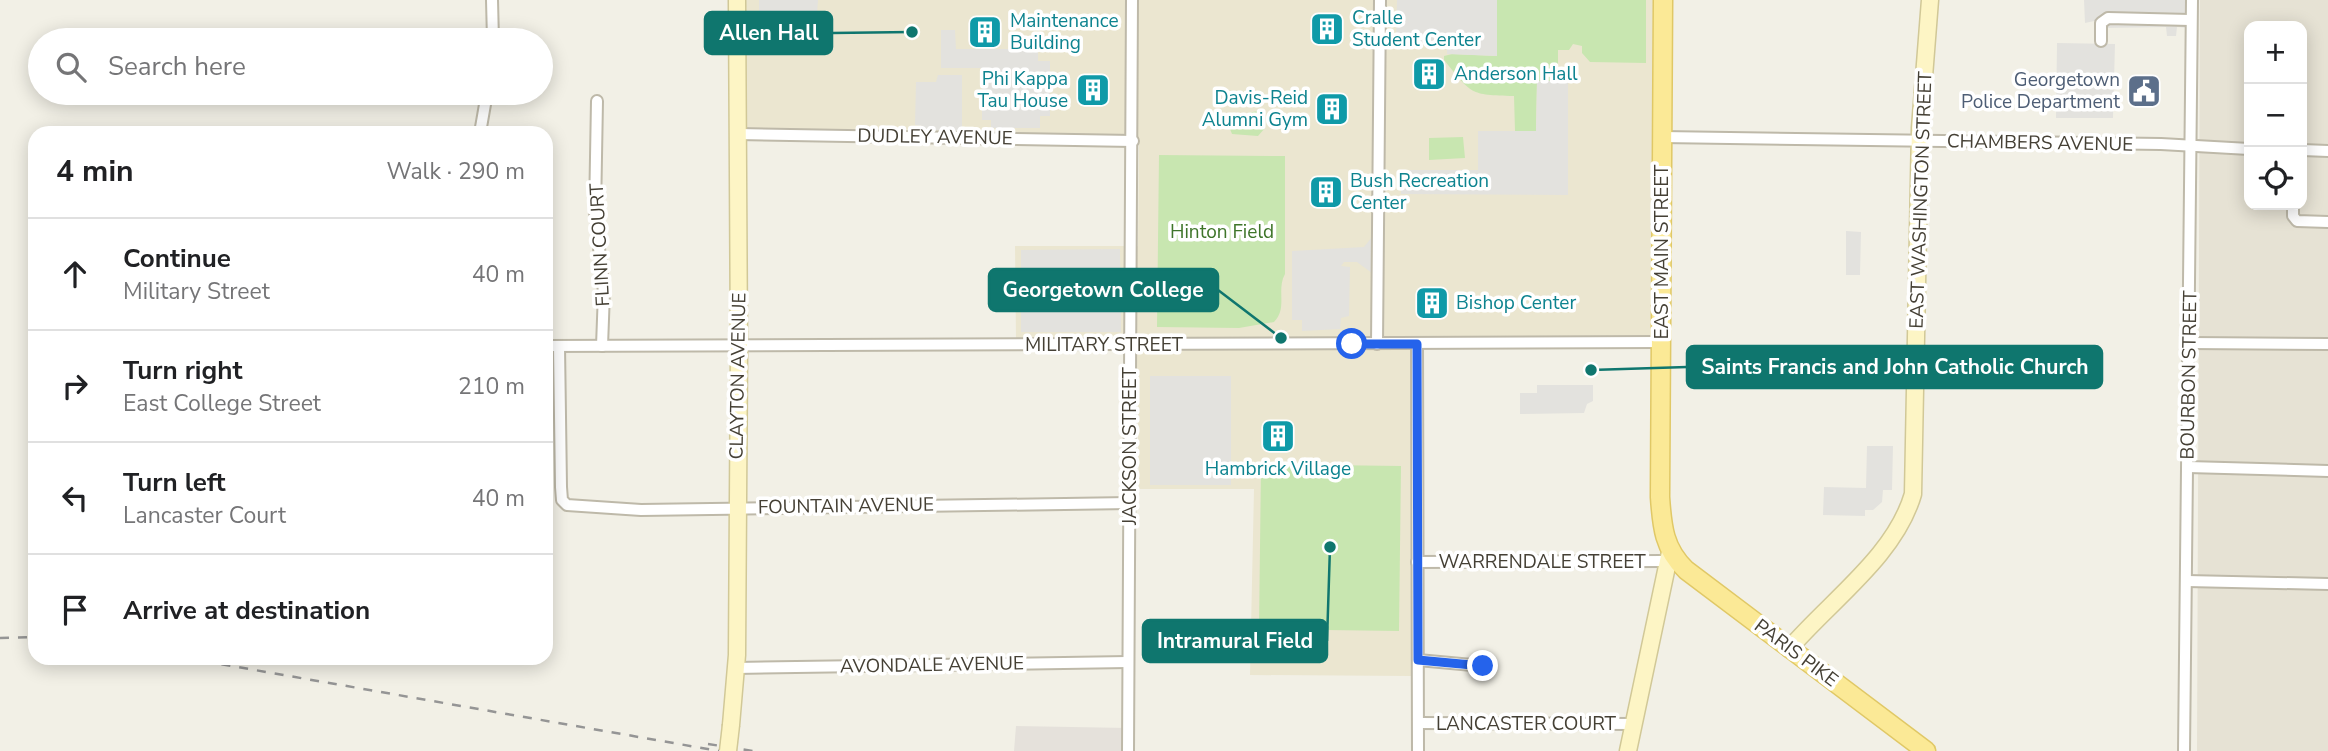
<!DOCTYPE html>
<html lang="en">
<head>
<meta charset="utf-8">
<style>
	:root { --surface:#fff; --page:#f2f2f2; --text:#202124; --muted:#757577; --line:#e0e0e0 }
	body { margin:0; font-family:"Nunito Sans",sans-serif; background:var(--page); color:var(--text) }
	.controls { position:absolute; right:21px; top:21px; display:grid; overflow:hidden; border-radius:14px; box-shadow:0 4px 18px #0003 }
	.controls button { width:63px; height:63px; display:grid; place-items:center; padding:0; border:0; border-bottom:2px solid var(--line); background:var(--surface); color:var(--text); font:35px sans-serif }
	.stop { position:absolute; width:21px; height:21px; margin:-16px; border:5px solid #2563eb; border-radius:50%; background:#fff }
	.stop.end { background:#2563eb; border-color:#fff; box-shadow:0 2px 7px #0008 }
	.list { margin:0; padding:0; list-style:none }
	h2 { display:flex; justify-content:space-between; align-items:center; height:91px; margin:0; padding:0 28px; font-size:30px }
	h2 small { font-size:23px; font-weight:400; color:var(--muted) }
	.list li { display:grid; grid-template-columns:46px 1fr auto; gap:21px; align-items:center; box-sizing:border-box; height:112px; padding:0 28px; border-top:2px solid var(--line) }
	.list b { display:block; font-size:26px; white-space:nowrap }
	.list p { margin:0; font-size:23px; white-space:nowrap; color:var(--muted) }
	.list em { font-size:23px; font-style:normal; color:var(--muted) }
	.icon { flex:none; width:38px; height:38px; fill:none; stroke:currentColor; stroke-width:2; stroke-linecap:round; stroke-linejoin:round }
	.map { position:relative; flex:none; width:2328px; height:751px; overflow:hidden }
	.search { position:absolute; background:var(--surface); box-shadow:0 4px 18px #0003; left:28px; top:28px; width:525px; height:77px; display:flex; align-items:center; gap:18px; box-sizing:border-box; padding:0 24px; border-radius:38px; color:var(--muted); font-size:26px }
	.panel { position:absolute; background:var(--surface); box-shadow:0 4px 18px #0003; left:28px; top:126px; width:525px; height:539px; border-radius:21px }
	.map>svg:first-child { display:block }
</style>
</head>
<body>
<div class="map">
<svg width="2328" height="751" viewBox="0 0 2328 751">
	<rect width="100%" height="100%" fill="#f2f0e6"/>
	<path fill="#e6e2d4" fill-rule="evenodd" d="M 2200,0 L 2328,0 L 2328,751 L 2197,751 ZM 2249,26 L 2302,26 L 2302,205 L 2249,205 Z"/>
	<polygon fill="#e5e1db" points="1016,726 1128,728 1128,751 1014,751"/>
	<polygon fill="#ebe6d0" points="741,0 1658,0 1657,337 1411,339 1411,676 1250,675 1254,489 1139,489 1136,339 1016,339 1015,246 1138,246 1139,138 742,132"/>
	<g fill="#c8e6b0">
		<path d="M 1497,0 L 1646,0 L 1646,63 L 1590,62 L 1582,53 L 1582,46 L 1573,44 L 1569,50 L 1558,50 L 1558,70 L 1568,71 L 1568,81 L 1537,81 L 1536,131 L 1515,131 L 1514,96 C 1469,95 1472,94 1444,60 L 1444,56 L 1452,54 L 1497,56 Z"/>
		<polygon points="1258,111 1265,118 1265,128 1258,136 1232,134 1228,124 1231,116"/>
		<polygon points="1463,137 1465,158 1429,160 1429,138"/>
		<path d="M 1159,155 L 1285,156 L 1285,274 C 1276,290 1288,308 1274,322 L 1239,328 L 1157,327 Z"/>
		<polygon points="1261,464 1401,466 1399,631 1259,629"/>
	</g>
	<g fill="#e3e2de">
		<polygon points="759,0 818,0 817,14 759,12"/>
		<polygon points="1397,0 1497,0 1497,56 1447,54 1447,42 1396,42"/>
		<polygon points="2084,0 2189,0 2188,28 2177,27 2176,36 2167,36 2166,27 2103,28 2099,20 2085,23"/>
		<polygon points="941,30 955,30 956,49 1012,49 1013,38 1038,38 1038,61 1050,61 1050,116 1040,116 1040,128 991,128 991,120 982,120 982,68 941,68"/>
		<polygon points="2057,43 2115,44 2113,118 2056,118"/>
		<polygon points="938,75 962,75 962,131 923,130 923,126 915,125 916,82 936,82"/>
		<polygon points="1537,81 1568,81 1568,195 1401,194 1401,170 1478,170 1478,131 1536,131"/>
		<polygon points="1846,231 1861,232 1860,275 1846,275"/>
		<polygon points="1372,237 1372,273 1357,262 1344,262 1341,266 1350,267 1349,316 1341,318 1340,329 1302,331 1302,320 1292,320 1292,251 1364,247"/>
		<polygon points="1120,249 1121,332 1021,332 1021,250"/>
		<rect x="1150" y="376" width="81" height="109"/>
		<polygon points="1537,385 1593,385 1593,401 1587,404 1584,413 1520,414 1520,393 1537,393"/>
		<polygon points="1867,446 1893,446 1892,490 1883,490 1882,502 1873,510 1865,510 1865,516 1823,515 1824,487 1866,488"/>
	</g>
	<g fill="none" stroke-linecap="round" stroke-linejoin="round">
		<g stroke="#beb9a9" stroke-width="14">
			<g id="street">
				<polyline points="492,0 493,40"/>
				<polyline points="2101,41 2101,23 2108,18 2190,20"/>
				<polyline points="597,101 595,213 604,292 602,346"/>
				<polyline points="480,133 487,93"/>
				<polyline points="738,134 1133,141"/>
				<polyline points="1662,137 2161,144 2249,149"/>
				<polyline points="2302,150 2328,151"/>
				<polyline points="2293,205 2293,216 2297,221 2328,222"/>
				<polyline points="2190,343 2328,344"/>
				<polyline points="1377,344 1380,0"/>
				<polyline points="1417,344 1418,751"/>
				<polyline points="546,346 1662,342"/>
				<polyline points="559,346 561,487 562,500 567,505 641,510 1130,503"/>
				<polyline points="2188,467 2328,471"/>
				<polyline points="1417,562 1666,561"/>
				<polyline points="2187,581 2328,584"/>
				<polyline points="1418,660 1483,666"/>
				<polyline points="736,668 1128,662"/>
				<polyline points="1418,723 1633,724"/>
				<polyline points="1128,751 1132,0"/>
				<polyline points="2184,751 2192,0"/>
			</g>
		</g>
		<g stroke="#d1c897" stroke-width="19">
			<g id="secondary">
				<path d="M 1789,649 C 1831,600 1895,556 1913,494 L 1920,128 L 1930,0"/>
				<polyline points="731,725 737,655 739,348 737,0"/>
				<polyline points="1628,751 1670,552"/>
			</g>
		</g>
		<g stroke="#e0c866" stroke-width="21">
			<path id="primary" d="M 1663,0 L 1660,497 C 1662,527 1664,549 1686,570 L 1926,751"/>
		</g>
		<use href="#street" stroke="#fff" stroke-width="10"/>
		<use href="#secondary" stroke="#fdf5c5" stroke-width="16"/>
		<use href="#primary" stroke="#fbe996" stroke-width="18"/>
		<g stroke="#959595" stroke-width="2.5" stroke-dasharray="9 9" stroke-linecap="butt">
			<polyline points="0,638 35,637"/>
			<polyline points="186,658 719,751"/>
			<polyline points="708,744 753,751"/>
		</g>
		<g stroke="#d1c897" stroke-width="19" stroke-linecap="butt">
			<polyline id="secondary-bridge" points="728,751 731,725"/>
		</g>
		<use href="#secondary-bridge" stroke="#fdf5c5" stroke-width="16"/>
	</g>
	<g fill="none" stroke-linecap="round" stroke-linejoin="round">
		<polyline stroke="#2563eb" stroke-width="9" points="1352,344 1417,344 1418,660 1483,666"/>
	</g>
	<defs>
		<g id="building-square" transform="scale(1.75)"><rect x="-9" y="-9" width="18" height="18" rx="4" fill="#0f9aa8" stroke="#fff"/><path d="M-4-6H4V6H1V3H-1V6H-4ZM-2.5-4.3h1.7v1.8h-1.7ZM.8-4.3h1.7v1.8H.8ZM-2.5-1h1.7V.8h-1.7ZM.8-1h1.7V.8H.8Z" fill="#fff"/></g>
		<g id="civic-square" transform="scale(1.75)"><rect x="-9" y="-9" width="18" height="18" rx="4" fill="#5c6f8a" stroke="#fff"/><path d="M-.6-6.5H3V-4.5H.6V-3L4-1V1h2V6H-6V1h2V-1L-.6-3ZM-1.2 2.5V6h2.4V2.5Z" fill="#fff"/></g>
	</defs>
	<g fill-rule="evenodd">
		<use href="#building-square" x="1327" y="29"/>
		<use href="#building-square" x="985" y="32"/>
		<use href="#building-square" x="1429" y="74"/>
		<use href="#building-square" x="1093" y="90"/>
		<use href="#civic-square" x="2144" y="91"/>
		<use href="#building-square" x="1332" y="109"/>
		<use href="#building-square" x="1326" y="192"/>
		<use href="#building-square" x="1432" y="303"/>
		<use href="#building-square" x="1278" y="436"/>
	</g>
	<g text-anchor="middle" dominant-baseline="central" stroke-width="7" stroke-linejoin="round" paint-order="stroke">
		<g font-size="19" fill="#0d838f" stroke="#fff" text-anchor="start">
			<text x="1352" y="18">Cralle<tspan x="1352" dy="22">Student Center</tspan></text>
			<text x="1010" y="21">Maintenance<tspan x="1010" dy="22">Building</tspan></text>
			<text x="1454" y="74">Anderson Hall</text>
			<text x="1068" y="79" text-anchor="end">Phi Kappa<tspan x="1068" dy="22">Tau House</tspan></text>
			<text x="1308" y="98" text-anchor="end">Davis-Reid<tspan x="1308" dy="22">Alumni Gym</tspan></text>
			<text x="1350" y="181">Bush Recreation<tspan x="1350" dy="22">Center</tspan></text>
			<text x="1456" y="303">Bishop Center</text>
			<text x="1278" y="469" text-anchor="middle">Hambrick Village</text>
		</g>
		<g font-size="19" fill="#4e5e75" stroke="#fff" text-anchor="end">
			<text x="2120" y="80">Georgetown<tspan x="2120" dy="22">Police Department</tspan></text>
		</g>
		<g font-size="19" fill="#454035" stroke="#fff">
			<text transform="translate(935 137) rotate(1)">DUDLEY AVENUE</text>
			<text transform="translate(2040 143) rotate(1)">CHAMBERS AVENUE</text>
			<text transform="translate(1921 200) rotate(-88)">EAST WASHINGTON STREET</text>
			<text transform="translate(600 245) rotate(-93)">FLINN COURT</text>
			<text transform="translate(1662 252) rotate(-90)">EAST MAIN STREET</text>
			<text x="1104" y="345">MILITARY STREET</text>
			<text transform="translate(2189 375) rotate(-89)">BOURBON STREET</text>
			<text transform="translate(738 376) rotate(-89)">CLAYTON AVENUE</text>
			<text transform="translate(1130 446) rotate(-90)">JACKSON STREET</text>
			<text transform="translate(846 506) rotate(-1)">FOUNTAIN AVENUE</text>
			<text x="1542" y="562">WARRENDALE STREET</text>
			<text transform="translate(1796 653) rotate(37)">PARIS PIKE</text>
			<text transform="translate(932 665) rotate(-1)">AVONDALE AVENUE</text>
			<text x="1526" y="724">LANCASTER COURT</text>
		</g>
		<g font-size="19" fill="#3f752a" stroke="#fff">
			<text x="1222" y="232">Hinton Field</text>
		</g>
	</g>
	<path fill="none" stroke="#0f766e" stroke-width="2.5" d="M912 32L832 33M1281 338L1218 290M1591 370L1687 367M1330 547L1327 641"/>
	<g fill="#0f766e" stroke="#fff" stroke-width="2.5">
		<circle cx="912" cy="32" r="7"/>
		<circle cx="1281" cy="338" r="7"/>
		<circle cx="1591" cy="370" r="7"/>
		<circle cx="1330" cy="547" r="7"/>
	</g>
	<g fill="#0f766e" stroke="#0f766e" stroke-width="2.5">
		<rect x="705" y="12" width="127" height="42" rx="7"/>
		<rect x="989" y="269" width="229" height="42" rx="7"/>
		<rect x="1687" y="346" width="415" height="42" rx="7"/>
		<rect x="1143" y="620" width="184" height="42" rx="7"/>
	</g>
	<g font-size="21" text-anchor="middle" font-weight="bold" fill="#fff">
		<text x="769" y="40">Allen Hall</text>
		<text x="1103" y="297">Georgetown College</text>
		<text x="1895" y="374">Saints Francis and John Catholic Church</text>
		<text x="1235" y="648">Intramural Field</text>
	</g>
</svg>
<div class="controls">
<button>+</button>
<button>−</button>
<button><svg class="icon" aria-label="locate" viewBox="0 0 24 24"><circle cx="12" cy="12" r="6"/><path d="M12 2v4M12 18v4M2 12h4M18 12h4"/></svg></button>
</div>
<div class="stop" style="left:1352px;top:344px"></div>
<div class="stop end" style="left:1483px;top:666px"></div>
<div class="search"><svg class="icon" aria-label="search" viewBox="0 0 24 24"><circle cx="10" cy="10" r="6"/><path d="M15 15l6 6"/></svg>Search here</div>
<section class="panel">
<h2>4 min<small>Walk · 290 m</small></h2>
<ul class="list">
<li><svg class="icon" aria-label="ahead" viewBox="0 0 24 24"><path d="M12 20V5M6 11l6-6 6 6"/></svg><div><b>Continue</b><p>Military Street</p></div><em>40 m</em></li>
<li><svg class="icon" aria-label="right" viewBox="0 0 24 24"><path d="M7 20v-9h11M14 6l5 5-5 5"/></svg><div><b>Turn right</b><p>East College Street</p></div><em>210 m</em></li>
<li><svg class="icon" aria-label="left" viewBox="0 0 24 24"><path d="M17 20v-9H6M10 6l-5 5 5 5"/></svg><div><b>Turn left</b><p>Lancaster Court</p></div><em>40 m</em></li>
<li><svg class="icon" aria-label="arrive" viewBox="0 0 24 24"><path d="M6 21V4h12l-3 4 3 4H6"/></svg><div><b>Arrive at destination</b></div></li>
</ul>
</section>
</div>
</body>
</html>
